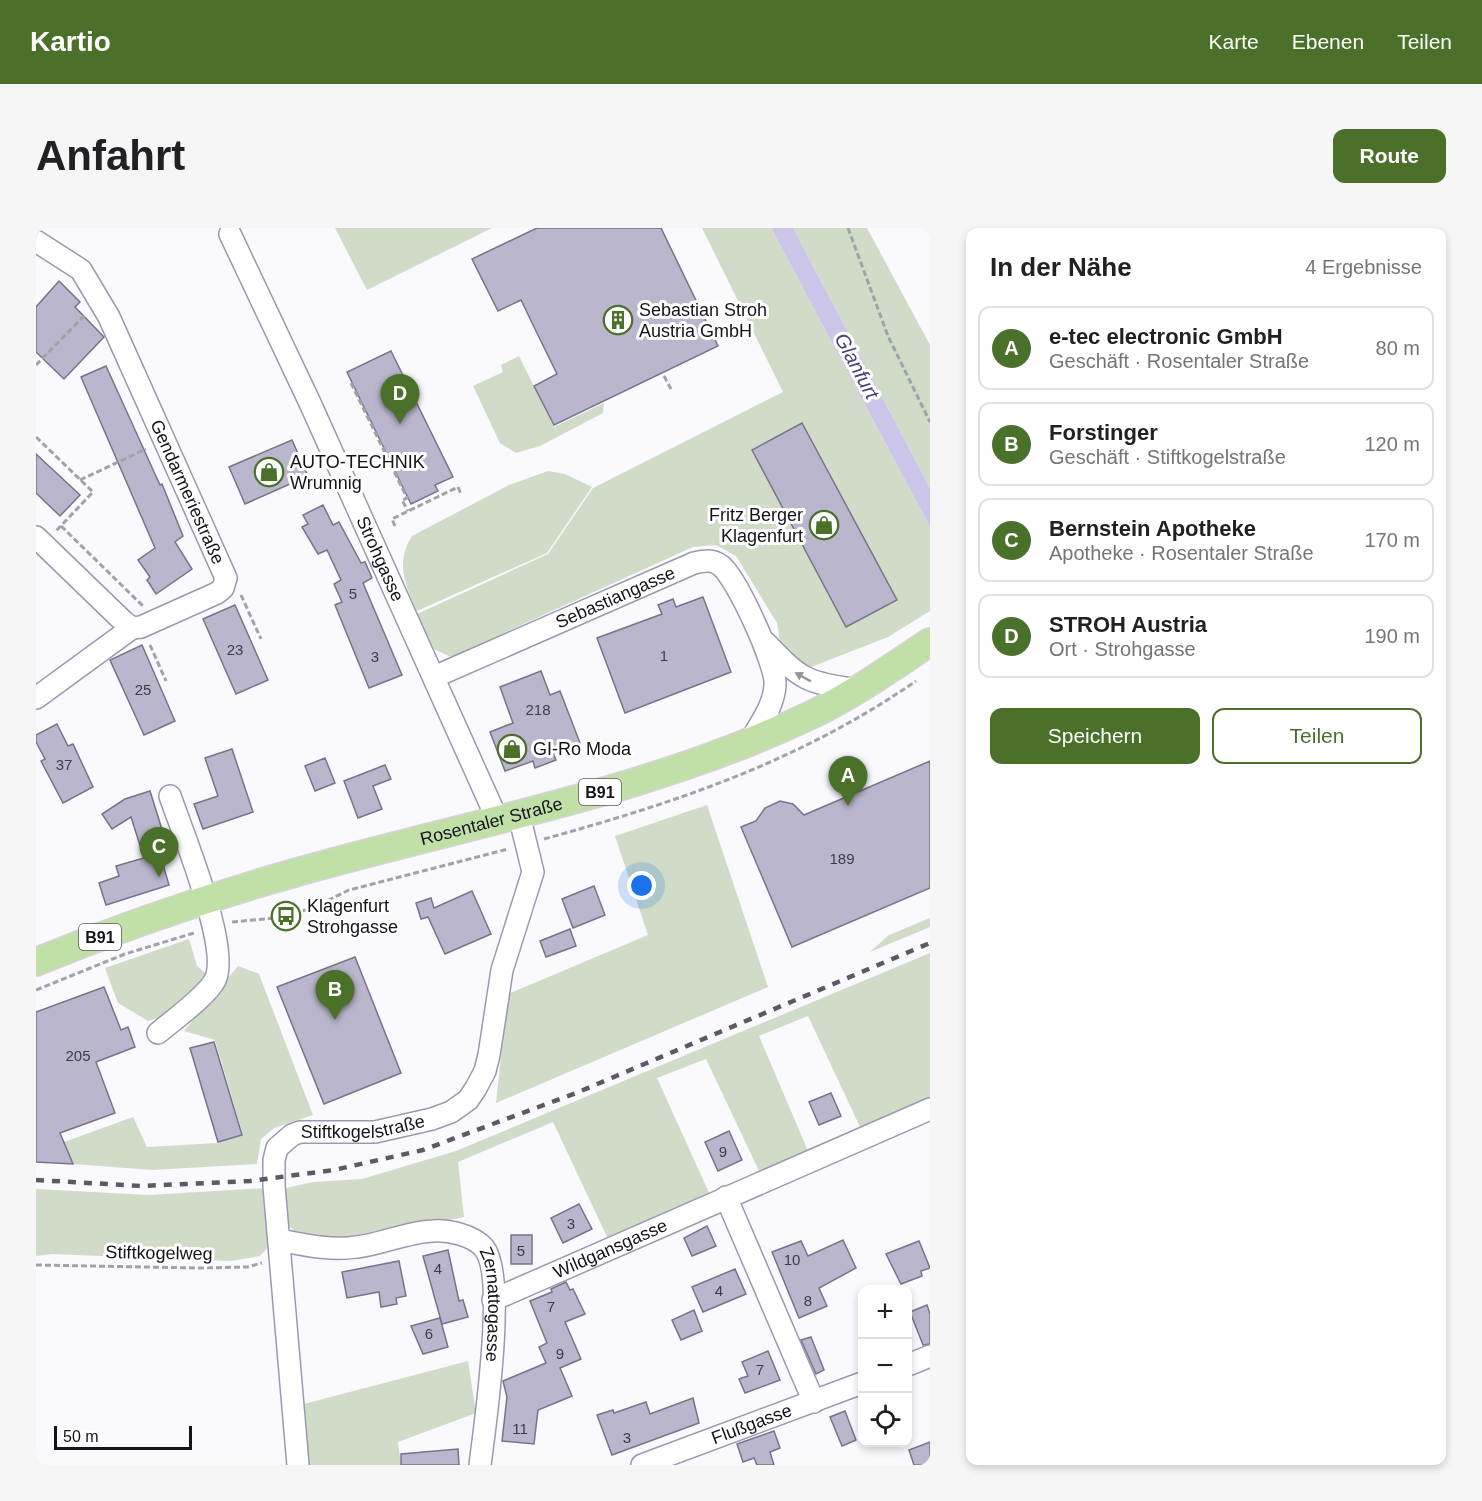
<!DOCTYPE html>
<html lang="de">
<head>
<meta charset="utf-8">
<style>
	:root { --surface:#fff; --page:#f6f6f6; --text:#202124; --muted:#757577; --line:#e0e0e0; --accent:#4b702a }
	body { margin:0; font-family:Arial,sans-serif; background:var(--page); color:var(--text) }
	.controls { position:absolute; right:18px; bottom:18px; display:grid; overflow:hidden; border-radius:12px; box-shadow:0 3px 9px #0003 }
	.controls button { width:54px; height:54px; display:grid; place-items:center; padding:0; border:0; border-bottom:2px solid var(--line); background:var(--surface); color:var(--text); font:30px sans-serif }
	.scale { position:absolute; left:18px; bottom:15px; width:138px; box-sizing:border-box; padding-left:6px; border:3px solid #14121b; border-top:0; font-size:16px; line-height:21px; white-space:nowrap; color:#14121b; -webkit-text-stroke:4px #fff; paint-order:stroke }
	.you { position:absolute; left:606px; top:658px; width:21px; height:21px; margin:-15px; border:4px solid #fff; border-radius:50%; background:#1a73e8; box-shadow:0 0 0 9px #1a73e833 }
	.badge { display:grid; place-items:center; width:39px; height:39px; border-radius:50%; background:var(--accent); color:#fff; font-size:20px; font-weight:700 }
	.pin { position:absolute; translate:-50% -50px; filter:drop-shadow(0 2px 3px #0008) }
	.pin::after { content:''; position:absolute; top:32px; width:21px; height:18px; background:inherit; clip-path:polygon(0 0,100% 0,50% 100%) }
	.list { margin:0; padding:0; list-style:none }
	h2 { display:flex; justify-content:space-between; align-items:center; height:78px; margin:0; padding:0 24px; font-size:26px }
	h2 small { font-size:20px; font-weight:400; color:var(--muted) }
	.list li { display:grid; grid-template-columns:39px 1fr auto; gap:18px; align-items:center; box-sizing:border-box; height:84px; margin:0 12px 12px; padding:0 12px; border:2px solid var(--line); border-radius:12px }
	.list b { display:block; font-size:22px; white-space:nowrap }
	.list p { margin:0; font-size:20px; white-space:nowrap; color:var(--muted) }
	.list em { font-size:20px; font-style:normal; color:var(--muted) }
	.actions { display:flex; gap:12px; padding:18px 24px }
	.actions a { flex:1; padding:14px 0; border:2px solid var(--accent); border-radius:12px; text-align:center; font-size:21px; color:var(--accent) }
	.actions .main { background:var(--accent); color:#fff }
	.icon { flex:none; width:33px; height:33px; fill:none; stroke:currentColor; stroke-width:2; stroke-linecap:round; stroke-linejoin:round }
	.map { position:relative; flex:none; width:894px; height:1237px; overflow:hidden; border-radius:12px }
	header { display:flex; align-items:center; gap:36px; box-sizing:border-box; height:84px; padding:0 30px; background:var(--accent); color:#fff }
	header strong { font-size:28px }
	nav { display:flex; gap:33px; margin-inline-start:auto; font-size:21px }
	.intro { display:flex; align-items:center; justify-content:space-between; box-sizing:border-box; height:144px; padding:0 36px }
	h1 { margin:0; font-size:42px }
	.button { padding:15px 27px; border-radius:12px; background:var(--accent); color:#fff; font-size:21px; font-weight:700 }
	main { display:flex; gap:36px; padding:0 36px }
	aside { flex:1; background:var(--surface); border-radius:12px; box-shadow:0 3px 9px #0003 }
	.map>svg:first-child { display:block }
</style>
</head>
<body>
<header>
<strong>Kartio</strong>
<nav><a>Karte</a><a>Ebenen</a><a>Teilen</a></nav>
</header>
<div class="intro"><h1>Anfahrt</h1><a class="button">Route</a></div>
<main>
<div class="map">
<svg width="894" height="1237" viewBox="0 0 894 1237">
	<rect width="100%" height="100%" fill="#f9f9fe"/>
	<g fill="#d0dcc7">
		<polygon points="299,0 456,0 331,62"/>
		<polygon points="666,0 735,0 894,299 894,383 852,409 775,439 759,435 744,414 741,395 700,328 680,317 657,319 415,429 398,421 381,386 512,326 557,260 747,164"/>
		<polygon points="757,0 831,0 894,117 894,260"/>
		<polygon points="483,128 518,199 568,175 567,185 504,218 480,225 464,215 437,158 467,144 465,137"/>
		<path d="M 512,243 L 529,246 L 556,259 L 511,325 L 381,383 C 369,357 359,334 376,308 L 473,257 Z"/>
		<polygon points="671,577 732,759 460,875 472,766 612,707 579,608"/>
		<polygon points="894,690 894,699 834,724 853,707"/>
		<polygon points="153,711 161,738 173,748 132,787 112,793 82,775 69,740"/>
		<polygon points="894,725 894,871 825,901 772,788 723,808 772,923 724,945 670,831 621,850 674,967 573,1013 517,894 422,934 428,989 310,1013 263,1007 252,997 246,961 277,954 326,951 420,923"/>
		<polygon points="202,738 223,746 277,887 238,900 225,911 221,936 116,942 37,936 28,914 97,889 111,919 181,915 207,907 179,812 148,803"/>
		<polygon points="230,960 236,1015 224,1028 195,1033 16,1026 0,1028 0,961 113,967"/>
		<polygon points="432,1133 440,1185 362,1214 365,1237 273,1237 268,1176"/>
	</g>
	<polygon fill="#ccc5ea" points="735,0 757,0 894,260 894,299"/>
	<g fill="#bab6cd" stroke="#777389" stroke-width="1.5">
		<polygon points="501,0 625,0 682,118 518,197 498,158 521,146 499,101 485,72 462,83 436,31"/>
		<polygon points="23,53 44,74 39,79 68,109 28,151 0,124 0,79"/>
		<polygon points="355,123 417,249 399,257 402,263 375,276 311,144"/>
		<polygon points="70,138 114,235 124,257 126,256 147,308 139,314 156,341 120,366 111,352 114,349 102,332 119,320 45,149"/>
		<polygon points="766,195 861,372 810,399 716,222"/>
		<polygon points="256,212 272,248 209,276 193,239"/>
		<polygon points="0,226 44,267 24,288 0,265"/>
		<polygon points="287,277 297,297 303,294 325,335 329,334 336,350 327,355 366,447 333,460 299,377 306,374 298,356 305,352 291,322 282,326 266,299 272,296 267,287"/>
		<polygon points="667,369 695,444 589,485 561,410 626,386 622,377 637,371 640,379"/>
		<polygon points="199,377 232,452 200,466 167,391"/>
		<polygon points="106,417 139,493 108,507 74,432"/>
		<polygon points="505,443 514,467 524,463 544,515 517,525 520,532 499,540 497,533 469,543 454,504 477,495 464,459"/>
		<polygon points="21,496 32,518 37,516 57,559 27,575 5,533 9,531 0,514 0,507"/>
		<polygon points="196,521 217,584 167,601 158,576 182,568 169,530"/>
		<polygon points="289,530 299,555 279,563 269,538"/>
		<polygon points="894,533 894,660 756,719 705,599 720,593 729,580 744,573 757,576 768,587"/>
		<polygon points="349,537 355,551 337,558 346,581 322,590 308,553"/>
		<polygon points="114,563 134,627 125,630 133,657 70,677 63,655 83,648 80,638 108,630 95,589 76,601 66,586 89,571"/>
		<polygon points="558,658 569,687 537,700 526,671"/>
		<polygon points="436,663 455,706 409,726 392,689 385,691 380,675 395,670 398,680"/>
		<polygon points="534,701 540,718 510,729 504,713"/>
		<polygon points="319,729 365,845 288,876 241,759"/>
		<polygon points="68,759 85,802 92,799 99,819 60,834 79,885 24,905 37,936 0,934 0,784"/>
		<polygon points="178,814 206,907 182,914 154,820"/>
		<polygon points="795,865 805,888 783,897 773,874"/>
		<polygon points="693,903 706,932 682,943 669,914"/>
		<polygon points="543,976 556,1001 527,1015 515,990"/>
		<polygon points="671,998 680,1018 656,1028 648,1010"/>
		<rect x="475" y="1007" width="21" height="29"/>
		<polygon points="807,1012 820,1040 783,1060 791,1078 763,1090 736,1024 765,1013 772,1028"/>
		<polygon points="883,1013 894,1040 885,1043 886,1048 865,1056 850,1026"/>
		<polygon points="412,1022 423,1073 427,1072 432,1089 406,1096 387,1028"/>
		<polygon points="363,1033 370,1068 360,1070 361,1076 345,1079 343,1064 311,1070 306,1044"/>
		<polygon points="699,1041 710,1066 667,1084 656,1059"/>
		<polygon points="530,1054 534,1062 537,1061 549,1086 529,1094 545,1131 524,1140 536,1168 502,1182 498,1216 466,1213 471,1169 467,1153 510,1135 503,1119 511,1115 494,1073 516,1064 515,1061"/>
		<polygon points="891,1077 894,1086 894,1116 887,1117 874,1084"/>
		<polygon points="658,1082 666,1103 645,1112 636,1092"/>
		<polygon points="404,1090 412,1119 387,1126 375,1098"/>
		<polygon points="775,1109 788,1142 780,1146 765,1112"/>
		<polygon points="732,1123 744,1152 709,1165 703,1151 712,1148 706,1134"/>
		<polygon points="657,1170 663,1195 576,1227 561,1187 577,1182 578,1185 610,1174 614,1186"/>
		<polygon points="809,1183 820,1212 806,1218 794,1189"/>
		<polygon points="738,1203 744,1220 734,1224 738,1237 721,1237 718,1230 707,1234 701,1216"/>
		<polygon points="894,1214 894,1237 878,1237 873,1222"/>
		<polygon points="422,1221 423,1237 365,1237 365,1226"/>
	</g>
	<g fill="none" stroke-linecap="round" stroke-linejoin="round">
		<g stroke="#9c98af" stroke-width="24">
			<g id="minor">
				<path id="s1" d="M 194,6 L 274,175 L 462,593"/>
				<path id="s2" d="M 0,13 L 45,42 L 73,89 L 190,350 L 187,360 L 181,365 L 105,399 L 96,400 L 88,394 L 0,309"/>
				<path d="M 730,415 C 766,453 770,454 822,462"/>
				<path id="s3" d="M 398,449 L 658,335 C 668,333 676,331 684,337 C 700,348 741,438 739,457 C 738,478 724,496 713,515"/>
				<polyline points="0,470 96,400"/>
				<path d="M 122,805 C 136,793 171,768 179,752 C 195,721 146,603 134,568"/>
				<polyline points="690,969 778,1174"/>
				<path id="s4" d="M 243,1012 C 269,1017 295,1023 321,1019 C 346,1016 371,1004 397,1003 C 413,1002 437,1007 448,1020 C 471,1048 449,1197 444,1237"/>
				<path id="s5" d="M 457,1072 L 894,881"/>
				<polyline points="872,1137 894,1128"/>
				<path id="s6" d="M 262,1237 L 238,958 L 238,932 L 241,920 L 256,907 L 264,904 L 339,904 L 396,891 L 415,884 L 432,872 L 440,860 L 449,843 L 453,827 L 466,742 L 497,644 L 483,587"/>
				<path id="s7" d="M 606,1237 L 826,1155"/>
			</g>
		</g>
		<g stroke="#d5d4d6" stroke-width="30">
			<g id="major">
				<path id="s8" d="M 0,734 C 80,701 161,673 244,649 C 422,597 607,567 775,487 C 817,467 855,440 894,414"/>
			</g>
		</g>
		<g stroke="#a3a2a9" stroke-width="3" stroke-dasharray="6 3" stroke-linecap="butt">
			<polyline points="812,0 852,108 894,194"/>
			<polyline points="0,137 49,87"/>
			<polyline points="628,148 635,161"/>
			<polyline points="315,155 371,270 366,272 372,283"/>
			<polyline points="0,209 57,264 20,303"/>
			<polyline points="44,252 110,221"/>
			<polyline points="25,298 107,378"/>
			<polyline points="359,298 356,291 422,259 425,266"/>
			<polyline points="205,367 225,411"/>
			<polyline points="114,417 130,453"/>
			<path d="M 508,611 C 642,574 764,533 880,453"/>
			<polyline points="196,694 239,690 274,681 313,662 472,621"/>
			<polyline points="0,762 89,726 158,705"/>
			<polyline points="0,1037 164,1040 211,1039 226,1035"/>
		</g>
		<use href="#minor" stroke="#fff" stroke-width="21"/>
		<use href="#major" stroke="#c1e0a7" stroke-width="27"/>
		<polyline stroke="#5b5961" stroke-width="4.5" stroke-dasharray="8 8" stroke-linecap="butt" points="0,952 106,958 214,953 298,942 387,922 540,865 894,715"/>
	</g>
	<defs><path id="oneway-solid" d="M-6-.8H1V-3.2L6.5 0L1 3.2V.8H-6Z" transform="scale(1.5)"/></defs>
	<use fill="#959498" href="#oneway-solid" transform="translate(767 449) rotate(-151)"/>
	<defs>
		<g id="building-ring" transform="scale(1.5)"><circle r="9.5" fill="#fff" stroke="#4b702a" stroke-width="1.5"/><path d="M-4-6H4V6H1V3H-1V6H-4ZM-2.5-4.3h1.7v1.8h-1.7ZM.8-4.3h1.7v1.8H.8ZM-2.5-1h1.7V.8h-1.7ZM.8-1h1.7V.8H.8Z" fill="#4b702a"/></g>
		<g id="shop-ring" transform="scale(1.5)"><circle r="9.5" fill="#fff" stroke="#4b702a" stroke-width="1.5"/><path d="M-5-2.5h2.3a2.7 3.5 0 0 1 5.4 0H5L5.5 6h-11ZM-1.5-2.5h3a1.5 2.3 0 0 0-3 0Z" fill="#4b702a"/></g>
		<g id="bus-ring" transform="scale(1.5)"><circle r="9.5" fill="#fff" stroke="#4b702a" stroke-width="1.5"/><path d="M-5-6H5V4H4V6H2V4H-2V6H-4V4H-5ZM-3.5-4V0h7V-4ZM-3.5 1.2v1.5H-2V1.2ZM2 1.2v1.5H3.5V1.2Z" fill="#4b702a"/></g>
	</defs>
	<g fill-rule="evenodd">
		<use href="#building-ring" x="582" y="92"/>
		<use href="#shop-ring" x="233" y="244"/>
		<use href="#shop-ring" x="788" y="297"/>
		<use href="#shop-ring" x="476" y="521"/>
		<use href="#bus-ring" x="250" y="688"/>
	</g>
	<g text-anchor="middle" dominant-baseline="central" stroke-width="6" stroke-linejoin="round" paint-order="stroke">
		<g font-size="15" fill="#3e3b48">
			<text x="317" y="365">5</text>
			<text x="199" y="421">23</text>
			<text x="628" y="427">1</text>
			<text x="339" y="428">3</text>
			<text x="107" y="461">25</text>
			<text x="502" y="481">218</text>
			<text x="28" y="536">37</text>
			<text x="806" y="630">189</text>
			<text x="42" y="827">205</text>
			<text x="687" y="923">9</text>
			<text x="535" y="995">3</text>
			<text x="485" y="1022">5</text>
			<text x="756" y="1031">10</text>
			<text x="402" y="1040">4</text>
			<text x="683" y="1062">4</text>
			<text x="772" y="1072">8</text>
			<text x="515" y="1078">7</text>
			<text x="393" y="1105">6</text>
			<text x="524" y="1125">9</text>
			<text x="724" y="1141">7</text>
			<text x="484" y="1200">11</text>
			<text x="591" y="1209">3</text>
		</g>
		<g fill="#fff" stroke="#5a595f" stroke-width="1.5">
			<rect x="543" y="551" width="42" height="26" rx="4.5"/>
			<rect x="43" y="696" width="42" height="26" rx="4.5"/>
		</g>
		<g font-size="16" font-weight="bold" fill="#14121b">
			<text x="564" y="564">B91</text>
			<text x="64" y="709">B91</text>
		</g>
		<g font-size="18" fill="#14121b" stroke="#fff" text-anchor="start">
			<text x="603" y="82">Sebastian Stroh<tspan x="603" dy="21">Austria GmbH</tspan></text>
			<text x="254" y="234">AUTO-TECHNIK<tspan x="254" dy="21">Wrumnig</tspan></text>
			<text x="767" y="287" text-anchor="end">Fritz Berger<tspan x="767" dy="21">Klagenfurt</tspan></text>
			<text x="497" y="521">GI-Ro Moda</text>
			<text x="271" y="678">Klagenfurt<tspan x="271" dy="21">Strohgasse</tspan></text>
		</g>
		<g font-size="18" fill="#14121b" stroke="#fff">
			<text stroke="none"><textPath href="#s2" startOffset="300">Gendarmeriestraße</textPath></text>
			<text stroke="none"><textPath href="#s1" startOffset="358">Strohgasse</textPath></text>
			<text stroke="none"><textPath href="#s3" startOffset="198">Sebastiangasse</textPath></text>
			<text stroke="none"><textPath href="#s8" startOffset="477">Rosentaler Straße</textPath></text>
			<text stroke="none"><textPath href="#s6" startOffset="410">Stiftkogelstraße</textPath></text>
			<text stroke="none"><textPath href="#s5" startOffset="128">Wildgansgasse</textPath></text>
			<text transform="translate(123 1025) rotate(1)">Stiftkogelweg</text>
			<text stroke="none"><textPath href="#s4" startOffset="270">Zernattogasse</textPath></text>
			<text stroke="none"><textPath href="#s7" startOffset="117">Flußgasse</textPath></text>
		</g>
		<g font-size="20" font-style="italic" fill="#4e4173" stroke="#fff">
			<text transform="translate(821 138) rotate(62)">Glanfurt</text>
		</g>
	</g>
</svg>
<div class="controls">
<button>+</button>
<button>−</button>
<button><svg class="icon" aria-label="locate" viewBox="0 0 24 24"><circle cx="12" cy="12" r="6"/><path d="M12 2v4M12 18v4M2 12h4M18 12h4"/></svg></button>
</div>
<div class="scale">50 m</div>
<div class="you"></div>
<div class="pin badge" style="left:812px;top:578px">A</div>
<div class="pin badge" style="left:299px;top:792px">B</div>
<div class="pin badge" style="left:123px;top:649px">C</div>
<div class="pin badge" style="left:364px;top:196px">D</div>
</div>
<aside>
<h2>In der Nähe<small>4 Ergebnisse</small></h2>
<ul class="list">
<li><span class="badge">A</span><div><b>e-tec electronic GmbH</b><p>Geschäft · Rosentaler Straße</p></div><em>80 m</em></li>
<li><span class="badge">B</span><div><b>Forstinger</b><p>Geschäft · Stiftkogelstraße</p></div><em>120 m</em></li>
<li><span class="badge">C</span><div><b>Bernstein Apotheke</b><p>Apotheke · Rosentaler Straße</p></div><em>170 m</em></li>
<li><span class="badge">D</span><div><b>STROH Austria</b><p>Ort · Strohgasse</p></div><em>190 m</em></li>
</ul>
<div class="actions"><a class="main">Speichern</a><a>Teilen</a></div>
</aside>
</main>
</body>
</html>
